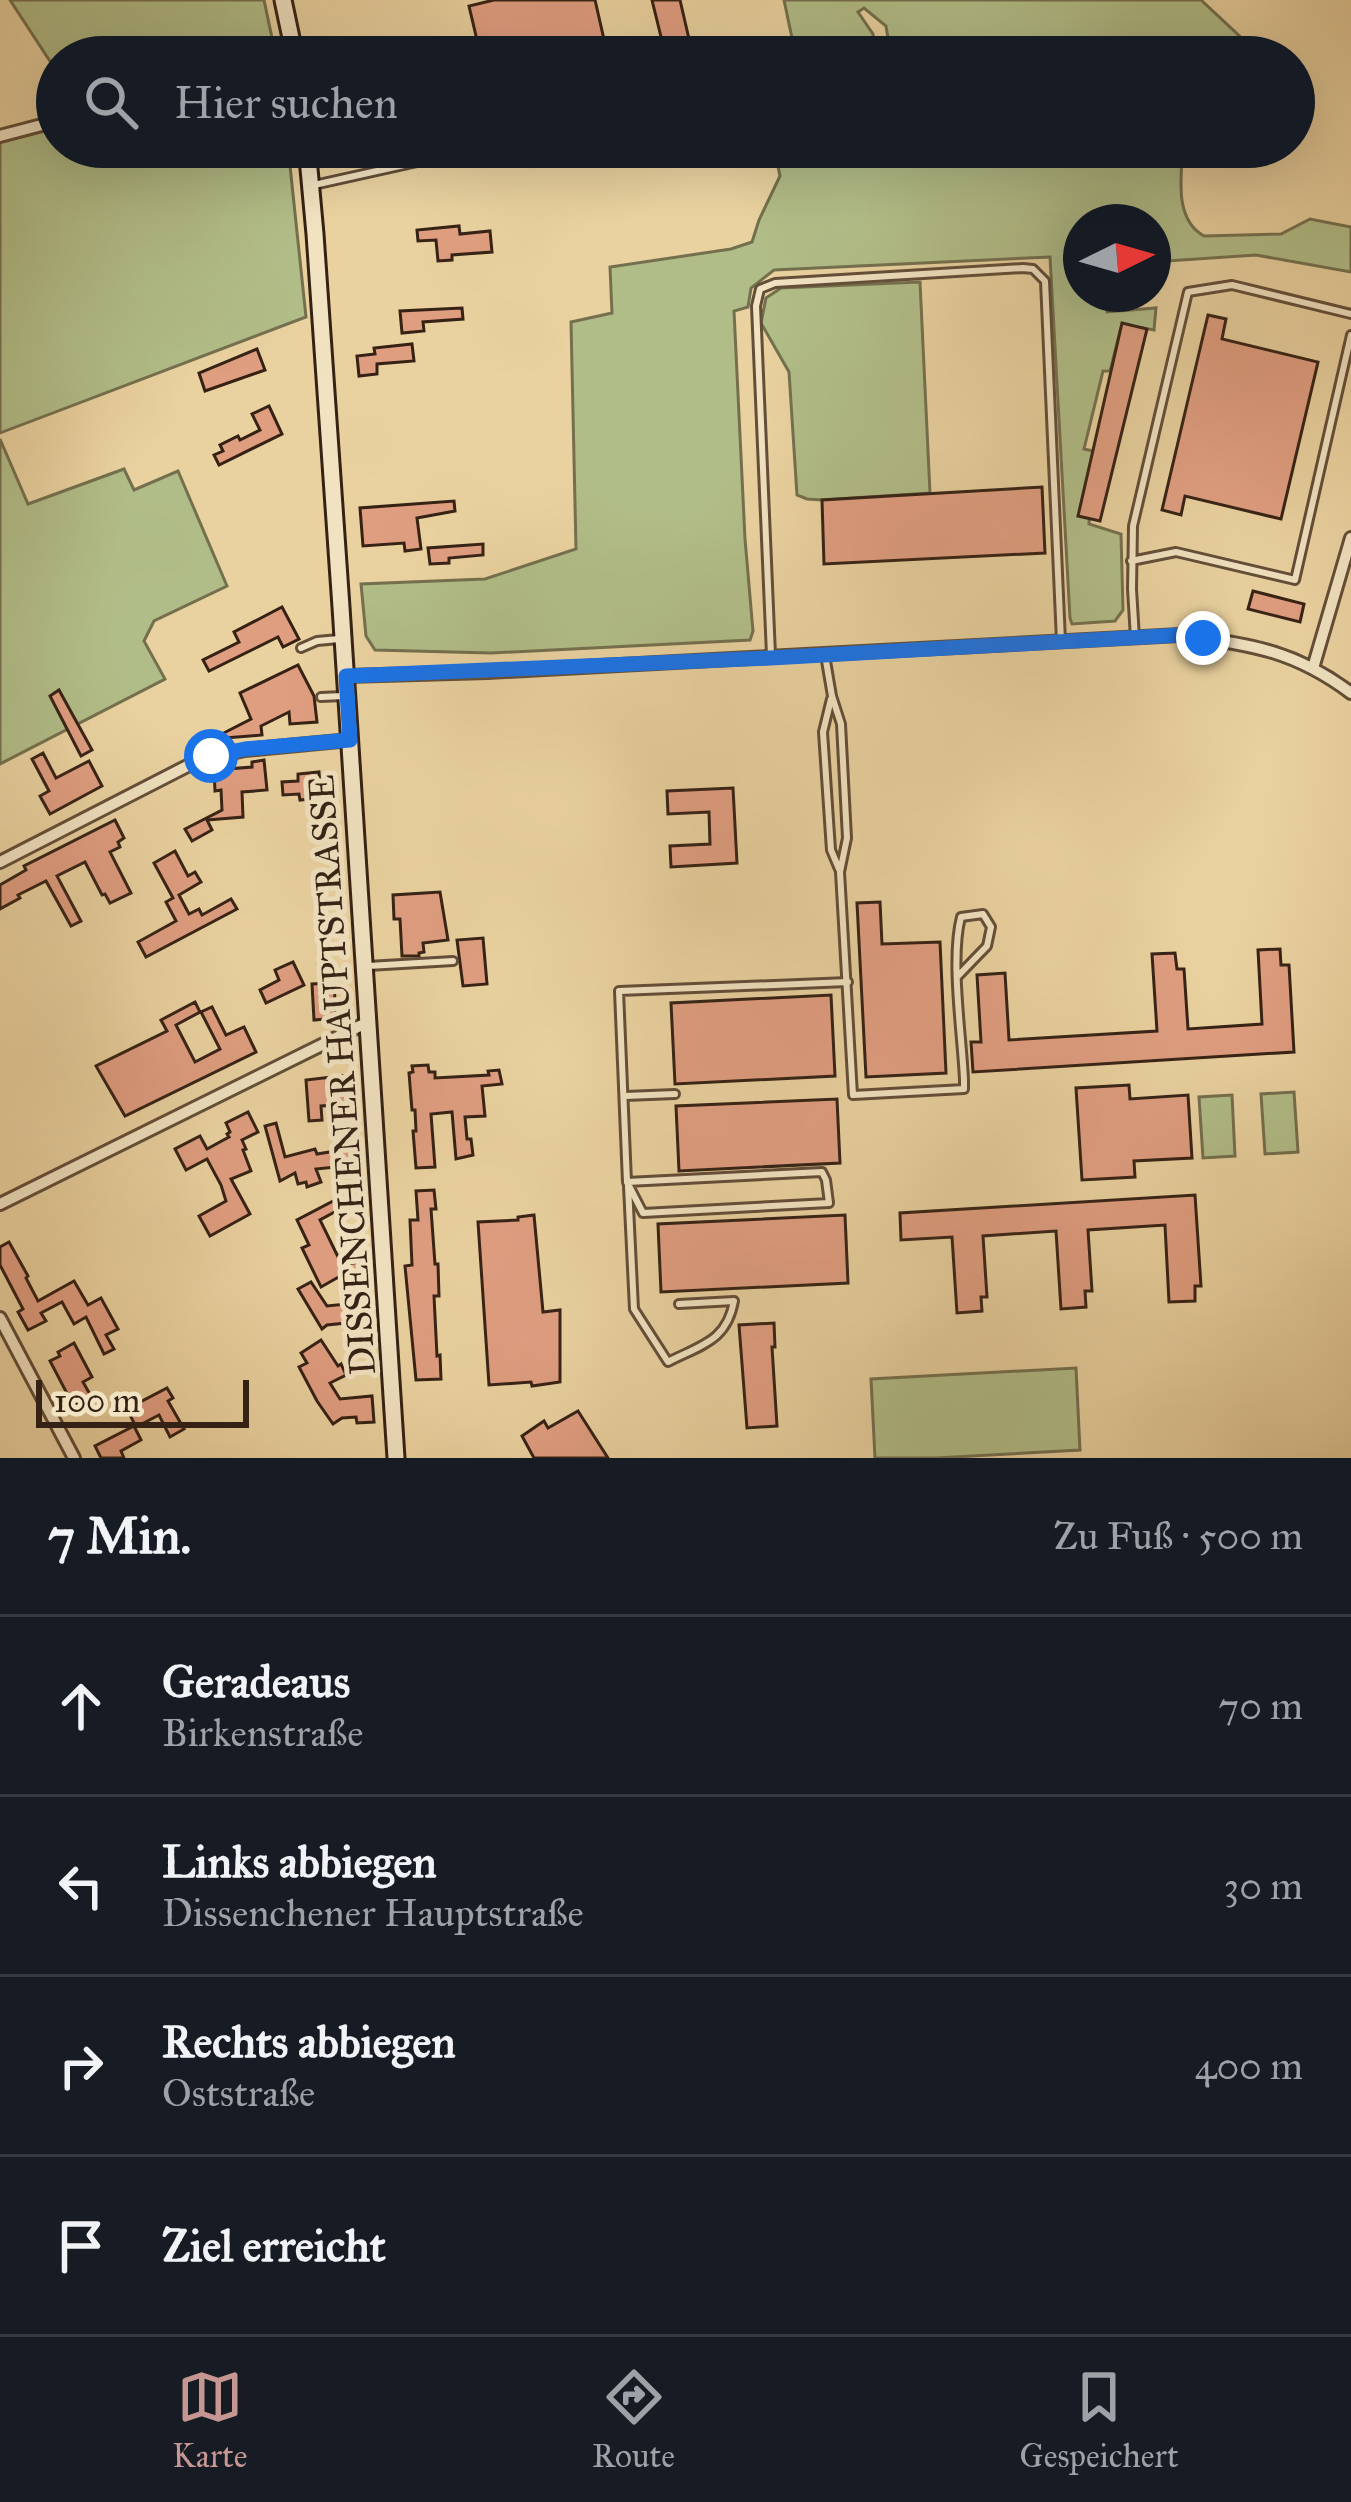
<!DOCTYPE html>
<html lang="de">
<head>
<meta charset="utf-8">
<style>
	:root { --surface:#171b24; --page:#242831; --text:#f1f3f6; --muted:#9ea1a6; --line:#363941; --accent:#c59692 }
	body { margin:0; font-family:"IM FELL Great Primer",serif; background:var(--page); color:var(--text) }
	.compass { position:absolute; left:1063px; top:204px; width:108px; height:108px; border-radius:50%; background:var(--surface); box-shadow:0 12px 48px #0002; rotate:85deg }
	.scale { position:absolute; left:36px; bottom:30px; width:213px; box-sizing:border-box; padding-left:12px; border:6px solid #362215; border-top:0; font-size:33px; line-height:42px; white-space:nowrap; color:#362215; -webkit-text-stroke:9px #f1e2c1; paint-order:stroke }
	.stop { position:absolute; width:36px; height:36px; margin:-27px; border:9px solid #1a73e8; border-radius:50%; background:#fff }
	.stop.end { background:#1a73e8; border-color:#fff; box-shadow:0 3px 12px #0008 }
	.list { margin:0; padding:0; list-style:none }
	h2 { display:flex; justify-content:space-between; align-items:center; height:156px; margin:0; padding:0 48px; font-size:51px }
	h2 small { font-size:39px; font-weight:400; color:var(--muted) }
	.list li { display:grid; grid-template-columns:78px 1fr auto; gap:36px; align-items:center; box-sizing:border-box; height:180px; padding:0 48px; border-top:3px solid var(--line) }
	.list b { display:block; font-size:45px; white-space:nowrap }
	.list p { margin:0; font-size:39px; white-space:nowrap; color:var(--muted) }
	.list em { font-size:39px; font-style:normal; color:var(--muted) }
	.icon { flex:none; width:66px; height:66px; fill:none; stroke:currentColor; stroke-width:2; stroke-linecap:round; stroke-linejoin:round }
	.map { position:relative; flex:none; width:1351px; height:1458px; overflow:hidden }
	.search { position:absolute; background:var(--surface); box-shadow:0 12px 48px #0002; left:36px; right:36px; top:36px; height:132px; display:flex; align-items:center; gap:30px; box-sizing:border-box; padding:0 42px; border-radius:66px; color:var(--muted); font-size:45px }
	.sheet { height:876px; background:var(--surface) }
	nav { display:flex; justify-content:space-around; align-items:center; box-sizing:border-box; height:168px; border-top:3px solid var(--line); background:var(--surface); font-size:33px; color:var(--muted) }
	nav a { display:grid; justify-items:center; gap:6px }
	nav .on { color:var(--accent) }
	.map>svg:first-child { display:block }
</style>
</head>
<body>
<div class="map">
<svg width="1351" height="1458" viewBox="0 0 1351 1458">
	<rect width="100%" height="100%" fill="#ead2a0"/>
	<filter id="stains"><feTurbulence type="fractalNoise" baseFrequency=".00167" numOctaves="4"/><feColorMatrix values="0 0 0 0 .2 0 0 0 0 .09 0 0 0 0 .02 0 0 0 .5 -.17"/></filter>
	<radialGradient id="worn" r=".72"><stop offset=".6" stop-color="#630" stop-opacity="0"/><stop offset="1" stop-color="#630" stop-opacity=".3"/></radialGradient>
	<g fill="#b1bd88" stroke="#74704e" stroke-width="3">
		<polygon points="10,0 264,0 276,57 57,57 57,72"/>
		<polygon points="784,0 1201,0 1262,57 1258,57 1239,42 1222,50 1198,52 1196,57 891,57 886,26 864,8 858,12 873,34 875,57 796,57"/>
		<polygon points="57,127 57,147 288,147 306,317 0,433 0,141"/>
		<path d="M 774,147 L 1183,147 C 1181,177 1174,219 1204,236 L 1281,234 L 1310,219 L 1351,227 L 1351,272 L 1256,255 L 1153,262 L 1153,222 L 1081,222 L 1081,294 L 1105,294 L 1107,312 L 1156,308 L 1154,330 L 1122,324 L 1110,371 L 1103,371 L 1084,449 L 1093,451 L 1089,524 L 1121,534 L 1123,610 L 1115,621 L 1072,624 L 1070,618 L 1050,257 L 774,270 L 751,288 L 748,307 L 734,311 L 745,539 L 753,631 L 750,640 L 491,653 L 375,650 L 366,636 L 361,584 L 485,579 L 576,549 L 571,322 L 612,313 L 610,267 L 731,249 L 752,242 L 759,220 L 780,176 Z"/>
		<polygon points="920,282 930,493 822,500 807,499 797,495 789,372 761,323 766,298 781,288"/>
		<polygon points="0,439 28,504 124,469 134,490 178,471 227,586 154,621 144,641 165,679 0,764"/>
		<polygon points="1294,1092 1298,1152 1265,1154 1261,1094"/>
		<polygon points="1232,1095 1235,1156 1203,1158 1199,1097"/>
		<polygon points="1076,1368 1080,1450 936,1458 875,1458 871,1379"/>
	</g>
	<g fill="#e09e81" stroke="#362215" stroke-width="3">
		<polygon points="494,0 595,0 608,57 481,57 469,6"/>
		<polygon points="652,0 680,0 689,39 684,40 686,50 670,54 668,44 663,45"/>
		<polygon points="459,226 460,234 490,231 492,252 452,255 452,260 438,261 436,240 418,241 417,230"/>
		<polygon points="462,308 463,319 423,322 424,331 402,333 400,311"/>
		<polygon points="1208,315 1226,319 1222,339 1318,362 1281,519 1185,496 1181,515 1162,510"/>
		<polygon points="1122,323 1147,329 1100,521 1078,516"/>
		<polygon points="412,344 414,361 377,364 377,374 359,376 357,356 375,354 374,348"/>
		<polygon points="257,349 265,370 205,391 199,373"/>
		<polygon points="269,406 282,434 219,465 214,455 223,451 220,445 238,436 240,440 260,430 252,414"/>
		<polygon points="1042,487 1045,553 824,564 822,500"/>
		<polygon points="454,501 455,511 417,518 421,549 405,551 404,543 363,546 360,508"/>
		<polygon points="483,544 483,555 449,558 449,563 430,564 428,548"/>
		<polygon points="1253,591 1304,604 1300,622 1248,609"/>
		<polygon points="282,607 299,639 283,647 278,637 209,671 203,660 239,642 234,632"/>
		<polygon points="298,665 314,696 317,722 290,724 289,712 261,726 262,735 212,739 251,719 240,693"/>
		<polygon points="59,690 92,750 81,756 50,696"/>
		<polygon points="43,753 56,778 89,761 102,786 50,814 40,796 49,791 32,759"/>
		<polygon points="264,760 267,790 242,792 243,817 207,820 212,830 192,841 185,829 222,810 221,790 215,791 214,770 252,767 252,762"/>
		<polygon points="319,772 321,798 300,800 299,794 283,795 282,782 298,781 298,774"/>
		<polygon points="733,788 737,863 671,867 670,846 710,844 709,812 668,814 667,791"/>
		<polygon points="115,820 124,838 118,842 120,847 110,852 131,893 110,903 105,894 102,895 85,862 57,876 81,921 71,926 46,881 18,895 20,898 0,909 0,885 26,870 24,866"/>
		<polygon points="175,851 188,876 195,872 201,882 179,895 189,914 199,909 202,915 231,899 237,909 146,957 138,942 176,921 166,902 173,898 154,863"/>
		<polygon points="440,892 448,940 423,943 424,952 419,953 419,956 402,956 400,919 394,919 393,895"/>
		<polygon points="880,902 882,944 940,942 946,1073 866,1077 857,903"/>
		<polygon points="483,938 487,984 463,986 457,940"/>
		<polygon points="1280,949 1281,965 1289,965 1294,1052 973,1072 971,1042 981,1042 977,975 1005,973 1009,1040 1157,1031 1152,954 1175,953 1177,969 1184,969 1188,1029 1262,1024 1258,950"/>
		<polygon points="293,962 304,985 266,1003 260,990 279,980 275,970"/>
		<polygon points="334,983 336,1018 314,1020 312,984"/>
		<polygon points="831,995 835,1076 675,1084 671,1003"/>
		<polygon points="195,1002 200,1012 176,1025 195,1062 220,1049 201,1012 212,1007 226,1035 244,1027 256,1052 125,1116 96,1066 167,1031 161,1020"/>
		<polygon points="428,1065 429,1072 435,1072 435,1078 489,1075 488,1071 499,1070 502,1084 482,1086 485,1116 465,1117 467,1139 471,1139 473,1155 456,1159 452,1112 431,1114 435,1167 416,1168 413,1131 416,1131 415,1110 412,1110 409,1073 413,1072 412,1066"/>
		<polygon points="349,1075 351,1104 321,1106 322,1120 309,1121 306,1080"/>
		<polygon points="1129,1085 1130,1099 1188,1095 1192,1158 1134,1161 1135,1177 1082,1180 1076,1088"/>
		<polygon points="837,1099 840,1163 679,1171 676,1106"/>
		<polygon points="248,1112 258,1132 242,1140 246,1149 243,1150 251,1171 231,1179 250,1214 210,1236 199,1216 226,1201 221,1185 207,1159 186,1170 175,1149 200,1136 207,1149 229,1137 227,1134 230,1132 226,1123"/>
		<polygon points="276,1123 285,1157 315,1149 317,1154 354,1148 356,1165 316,1169 321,1182 307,1187 306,1182 298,1184 295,1173 280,1181 265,1126"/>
		<polygon points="434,1190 436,1209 431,1209 435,1264 438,1264 439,1296 434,1296 437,1356 440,1355 441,1379 416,1380 405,1266 412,1265 410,1220 418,1220 416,1191"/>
		<polygon points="1195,1195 1201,1286 1195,1286 1195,1301 1169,1302 1165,1225 1088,1230 1092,1291 1085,1291 1086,1307 1061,1309 1056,1231 983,1236 987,1297 981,1297 982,1311 957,1313 952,1237 901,1240 900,1213"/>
		<polygon points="337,1199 342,1208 320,1220 343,1267 343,1264 362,1262 367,1321 327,1325 322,1329 298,1289 311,1282 327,1306 347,1304 344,1274 321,1287 302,1248 309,1245 297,1220"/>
		<polygon points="534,1215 543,1312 560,1310 560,1382 532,1386 531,1382 489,1385 478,1222 518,1220 518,1217"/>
		<polygon points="845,1215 848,1283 661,1292 658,1224"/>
		<polygon points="9,1242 28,1276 26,1278 38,1301 74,1281 88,1305 101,1298 118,1329 106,1335 114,1349 104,1354 86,1317 74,1324 62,1302 41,1313 46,1321 28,1330 18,1312 23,1309 0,1265 0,1247"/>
		<polygon points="774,1323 775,1347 772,1347 777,1426 747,1428 739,1325"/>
		<polygon points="321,1340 338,1366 341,1364 346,1375 330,1383 340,1399 372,1396 374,1422 357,1423 356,1417 342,1418 333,1424 317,1401 299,1367 307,1363 301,1353"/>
		<polygon points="74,1343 92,1377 83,1382 91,1396 73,1405 50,1361 60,1356 58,1352"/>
		<polygon points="167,1388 173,1398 168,1401 184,1429 170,1437 159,1415 136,1427 127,1409"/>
		<polygon points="578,1411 608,1458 534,1458 522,1436 544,1421 548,1428"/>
		<polygon points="134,1426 141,1440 121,1451 124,1458 101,1458 95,1446"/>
	</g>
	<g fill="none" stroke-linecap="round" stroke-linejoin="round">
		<g stroke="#634e38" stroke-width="12">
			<g id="service">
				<polyline points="314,185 485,147"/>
				<polyline points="1131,561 1176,552 1295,580 1351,335"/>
				<polyline points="1135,638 1132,589 1133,526 1188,292 1232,285 1351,314"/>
				<polyline points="301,648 317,641 339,639"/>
				<polyline points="771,655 756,306 760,289 775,283 1023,268 1033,269 1045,281 1061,641"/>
				<path d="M 825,655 L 832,696 L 841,724 L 847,838 L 840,872 L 853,1095 L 964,1089 L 964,1080 C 962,1034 950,960 961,917 L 983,914 L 991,927 L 987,946 L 958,976"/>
				<polyline points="321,697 343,696"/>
				<polyline points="831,699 823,732 831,850 839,869"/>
				<polyline points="368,966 453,961"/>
				<polyline points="625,1096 675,1094"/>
				<polyline points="627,1182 643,1213 829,1203 826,1180 822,1172 627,1182 619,991 848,982"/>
				<path d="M 628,1186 L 634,1309 L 668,1362 C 701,1345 727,1341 734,1301 L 679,1304"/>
			</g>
		</g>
		<g stroke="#634e38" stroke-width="16">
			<g id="minor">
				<polyline points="0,136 57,121"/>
				<polyline points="1313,668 1351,538"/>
				<path d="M 346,676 L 488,672 L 1180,635 C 1250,645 1292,649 1351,693"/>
				<polyline points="0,862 199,760 245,750 350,740"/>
				<polyline points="0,1204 368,1022"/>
				<polyline points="0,1318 74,1458"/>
			</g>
		</g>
		<g stroke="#362215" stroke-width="21">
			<g id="secondary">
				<polyline points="283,0 295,57"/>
				<polyline points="307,147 315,234 341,607 396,1458"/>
			</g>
		</g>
		<use href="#service" stroke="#f1e2c1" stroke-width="6"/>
		<use href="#minor" stroke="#f1e2c1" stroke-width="10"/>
		<use href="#secondary" stroke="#f1e2c1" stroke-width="15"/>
	</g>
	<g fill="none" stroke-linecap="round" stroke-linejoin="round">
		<polyline stroke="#1a73e8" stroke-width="15" points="211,756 245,749 350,740 346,676 771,658 1180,635 1203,638"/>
	</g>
	<g text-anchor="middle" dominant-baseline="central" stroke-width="10" stroke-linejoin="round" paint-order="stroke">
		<g font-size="36" fill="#362215" stroke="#f1e2c1">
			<text transform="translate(342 1075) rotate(-94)">DISSENCHENER HAUPTSTRASSE</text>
		</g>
	</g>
	<rect width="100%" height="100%" filter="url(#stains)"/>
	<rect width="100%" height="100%" fill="url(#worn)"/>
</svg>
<svg class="compass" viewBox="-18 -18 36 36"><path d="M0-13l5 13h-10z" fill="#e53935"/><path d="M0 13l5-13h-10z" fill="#9ea1a6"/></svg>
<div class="scale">100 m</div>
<div class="stop" style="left:211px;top:756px"></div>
<div class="stop end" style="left:1203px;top:638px"></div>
<div class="search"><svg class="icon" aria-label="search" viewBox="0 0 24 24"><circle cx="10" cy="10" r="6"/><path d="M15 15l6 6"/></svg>Hier suchen</div>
</div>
<section class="sheet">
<h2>7 Min.<small>Zu Fuß · 500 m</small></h2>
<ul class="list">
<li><svg class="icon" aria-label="ahead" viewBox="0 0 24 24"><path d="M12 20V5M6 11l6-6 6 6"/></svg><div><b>Geradeaus</b><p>Birkenstraße</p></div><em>70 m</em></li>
<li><svg class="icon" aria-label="left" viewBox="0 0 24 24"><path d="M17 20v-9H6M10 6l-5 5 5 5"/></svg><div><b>Links abbiegen</b><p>Dissenchener Hauptstraße</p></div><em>30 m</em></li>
<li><svg class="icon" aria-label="right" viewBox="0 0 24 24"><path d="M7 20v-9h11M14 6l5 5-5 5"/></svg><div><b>Rechts abbiegen</b><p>Oststraße</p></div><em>400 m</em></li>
<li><svg class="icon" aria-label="arrive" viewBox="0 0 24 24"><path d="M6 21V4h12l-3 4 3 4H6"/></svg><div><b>Ziel erreicht</b></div></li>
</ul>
</section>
<nav>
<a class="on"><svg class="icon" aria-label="map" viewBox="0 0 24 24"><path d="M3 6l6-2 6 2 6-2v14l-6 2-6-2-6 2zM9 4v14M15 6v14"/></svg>Karte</a>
<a><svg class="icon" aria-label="directions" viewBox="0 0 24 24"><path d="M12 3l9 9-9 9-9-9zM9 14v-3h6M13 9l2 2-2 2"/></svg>Route</a>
<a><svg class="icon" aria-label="saved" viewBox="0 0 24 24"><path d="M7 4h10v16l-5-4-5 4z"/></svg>Gespeichert</a>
</nav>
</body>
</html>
